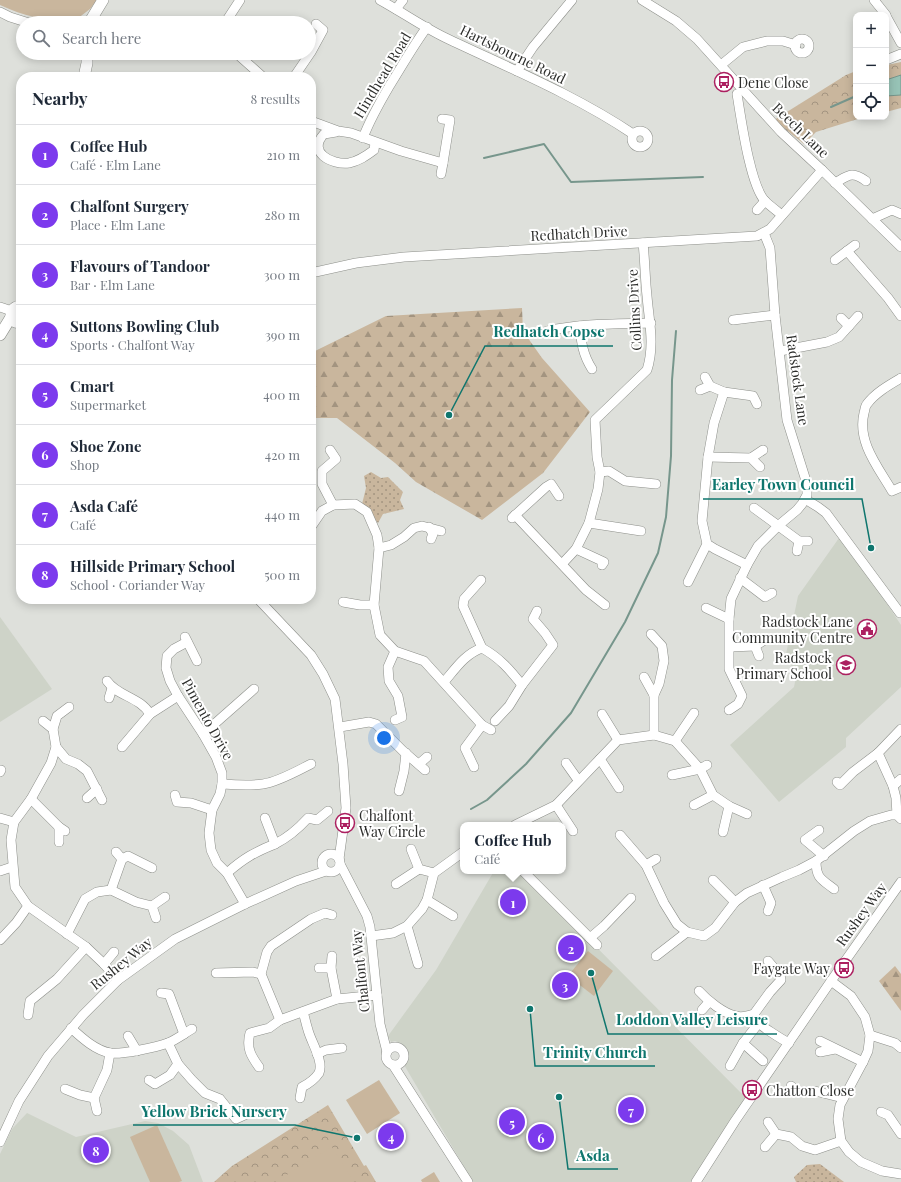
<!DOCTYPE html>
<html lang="en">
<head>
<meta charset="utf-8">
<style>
	:root { --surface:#fff; --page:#f6f6f7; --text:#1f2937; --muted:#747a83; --line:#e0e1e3; --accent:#7c3aed }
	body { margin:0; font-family:"Playfair Display",serif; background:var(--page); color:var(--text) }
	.controls { position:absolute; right:12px; top:12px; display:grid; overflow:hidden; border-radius:8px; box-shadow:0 2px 10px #0003 }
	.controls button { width:36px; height:36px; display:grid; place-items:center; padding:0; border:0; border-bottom:1px solid var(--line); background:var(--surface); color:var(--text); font:20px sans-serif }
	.you { position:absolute; left:384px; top:738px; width:14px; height:14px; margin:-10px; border:3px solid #fff; border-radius:50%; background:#1a73e8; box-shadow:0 0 0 6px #1a73e833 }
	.badge { display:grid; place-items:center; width:26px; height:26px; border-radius:50%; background:var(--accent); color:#fff; font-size:13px; font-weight:700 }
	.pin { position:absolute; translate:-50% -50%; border:2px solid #fff; box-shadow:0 1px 4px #0006 }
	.popup { position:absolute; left:460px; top:822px; width:106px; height:52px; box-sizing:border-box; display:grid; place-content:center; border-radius:8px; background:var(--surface); filter:drop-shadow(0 1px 3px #0005); font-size:13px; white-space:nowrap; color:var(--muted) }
	.popup b { font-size:15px; color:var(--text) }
	.popup::after { content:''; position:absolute; left:50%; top:100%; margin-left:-8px; border:8px solid transparent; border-top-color:var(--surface) }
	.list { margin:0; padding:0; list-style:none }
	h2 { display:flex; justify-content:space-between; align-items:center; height:52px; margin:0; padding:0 16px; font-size:17px }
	h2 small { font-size:13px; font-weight:400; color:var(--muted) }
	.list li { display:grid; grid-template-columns:26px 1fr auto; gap:12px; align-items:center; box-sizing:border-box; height:60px; padding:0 16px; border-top:1px solid var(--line) }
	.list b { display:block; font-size:15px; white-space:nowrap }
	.list p { margin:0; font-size:13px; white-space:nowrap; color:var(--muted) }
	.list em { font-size:13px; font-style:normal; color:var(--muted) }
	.icon { flex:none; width:22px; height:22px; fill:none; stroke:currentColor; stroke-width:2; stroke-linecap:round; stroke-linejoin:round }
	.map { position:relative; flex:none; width:901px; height:1182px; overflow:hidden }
	.search { position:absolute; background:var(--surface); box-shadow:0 2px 10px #0003; left:16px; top:16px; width:300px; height:44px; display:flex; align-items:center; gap:10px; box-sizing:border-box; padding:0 14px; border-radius:22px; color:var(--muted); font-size:15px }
	.panel { position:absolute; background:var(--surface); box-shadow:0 2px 10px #0003; left:16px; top:72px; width:300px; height:532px; border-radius:16px }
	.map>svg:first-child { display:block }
</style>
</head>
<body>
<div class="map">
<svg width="901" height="1182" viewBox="0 0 901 1182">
	<defs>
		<pattern id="grass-dots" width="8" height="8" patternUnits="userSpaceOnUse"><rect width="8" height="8" fill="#c9b69d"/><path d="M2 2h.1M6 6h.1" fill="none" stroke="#a39480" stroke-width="1.8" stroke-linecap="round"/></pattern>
		<pattern id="forest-firs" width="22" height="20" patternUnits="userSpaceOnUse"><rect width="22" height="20" fill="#c9b69d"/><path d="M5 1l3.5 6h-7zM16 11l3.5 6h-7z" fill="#a39480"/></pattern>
		<pattern id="park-crowns" width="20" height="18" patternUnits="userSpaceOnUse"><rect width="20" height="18" fill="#c9b69d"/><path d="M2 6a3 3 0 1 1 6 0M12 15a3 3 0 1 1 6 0" fill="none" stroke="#a39480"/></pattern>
	</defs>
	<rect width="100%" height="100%" fill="#dee0db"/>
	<g fill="#ced3c8">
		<polygon points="839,538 871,580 901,625 901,687 846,738 846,747 779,802 730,745 794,687 797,672 785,659 798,596"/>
		<polygon points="0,617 52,689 0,722"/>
		<polygon points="494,871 521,871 748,1100 707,1163 691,1182 473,1182 400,1058 403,1054 404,1047 400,1043 395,1041 391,1042 388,1036 436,970"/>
		<polygon points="27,1113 76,1137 145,1121 158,1123 173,1131 189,1145 203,1182 0,1182 0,1154 12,1129"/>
	</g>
	<g fill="url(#grass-dots)">
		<polygon points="371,472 381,478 388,477 403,492 400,500 404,509 383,514 378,523 362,504 366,488 364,476"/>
		<polygon points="820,1164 844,1182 796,1182 794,1177 807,1165"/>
	</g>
	<g fill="url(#forest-firs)">
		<polygon points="522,308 523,331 542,358 590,412 543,473 482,520 416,482 395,463 337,418 311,418 311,353 386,316"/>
		<polygon points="895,966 901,974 901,1011 879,981"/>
	</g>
	<g fill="url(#park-crowns)">
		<polygon points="901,62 901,108 886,112 886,63 887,65"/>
		<polygon points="856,71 856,117 864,117 816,132 804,144 774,120 846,75"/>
		<polygon points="328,1105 364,1166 366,1165 376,1182 214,1182 232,1166"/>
	</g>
	<g fill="#c9b69d">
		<path d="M 0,0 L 97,0 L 90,9 L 73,22 C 47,21 23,16 0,5 Z"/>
		<polygon points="588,951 613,971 594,996 568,976"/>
		<polygon points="379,1080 400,1113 367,1134 346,1100"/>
		<polygon points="157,1125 182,1181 179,1182 150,1182 130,1137"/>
		<polygon points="332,1147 354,1182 282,1182 280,1179"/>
		<polygon points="434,1172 440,1182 422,1182 421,1180"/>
	</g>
	<polygon fill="#97c3b6" stroke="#77968c" points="901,75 901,95 886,96 886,80"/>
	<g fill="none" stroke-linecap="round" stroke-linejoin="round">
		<g stroke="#77968c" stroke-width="2">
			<polyline points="831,107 856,96"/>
			<polyline points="484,158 544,144 571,182 703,177"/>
			<polyline points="471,809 487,800 526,764 571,713 625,622 658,553 666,517 671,456 672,380 676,331"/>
		</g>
		<g stroke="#8d8f8a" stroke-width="10">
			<g id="minor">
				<path d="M 380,0 C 402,12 423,27 446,38 C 509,68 575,95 633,134"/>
				<polyline points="642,0 676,21 697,39 781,132 822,170 901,247"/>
				<polyline points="874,0 886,15"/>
				<polyline points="396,9 403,0"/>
				<polyline points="0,12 10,17 29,23"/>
				<polyline points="886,16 901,43"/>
				<polyline points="225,23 240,0"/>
				<circle cx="802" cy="46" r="7"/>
				<polyline points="236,53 263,77"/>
				<polyline points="886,60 901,54"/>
				<polyline points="721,65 743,47 767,41 783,41 796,45"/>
				<polyline points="517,71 533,47 572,0"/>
				<polyline points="294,77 311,52 323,30 316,24"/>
				<path d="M 737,94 C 741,118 750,185 765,201 C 770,206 777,211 782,215"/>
				<polyline points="311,121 338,131 351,133 401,151 443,163 450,120 442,119"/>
				<circle cx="640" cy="139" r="8"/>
				<path d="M 336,132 L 324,134 C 307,152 331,165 349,163 C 359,161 366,156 374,150 L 375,143"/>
				<path d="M 363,138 C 370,119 380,102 390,85 C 402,66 413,46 427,27"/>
				<polyline points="441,174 443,163"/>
				<path d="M 835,183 C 849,175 852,171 866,181"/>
				<polyline points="757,210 765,201"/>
				<polyline points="872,219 892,210 901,214"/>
				<polyline points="847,251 888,298 901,316"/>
				<polyline points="835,260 855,245"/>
				<polyline points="311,273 356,263 404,257 757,236 770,229 822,170"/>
				<polyline points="0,307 12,311"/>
				<polyline points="841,318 849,326"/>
				<polyline points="733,320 775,315"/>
				<path d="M 580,326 C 581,342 583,355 592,369"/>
				<path d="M 547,331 C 581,323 616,324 651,323"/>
				<polyline points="780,351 827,342 839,337 858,316"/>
				<polyline points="705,377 710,386"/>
				<polyline points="700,390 710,386 724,392 714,423 708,457 702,521 707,544 715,549 747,565"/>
				<polyline points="724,392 753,396 757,404"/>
				<polyline points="330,450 336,459 322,471 322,484 333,505"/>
				<polyline points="708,457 751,458 760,467"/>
				<polyline points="751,458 763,450"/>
				<polyline points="600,472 609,471 625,481 656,484"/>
				<path d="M 901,487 L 892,491 C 878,467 857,442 864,413 C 865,410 865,406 867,404 C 875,393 889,385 901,378"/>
				<polyline points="805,499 818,507 826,513 900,613"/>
				<polyline points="754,508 799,541 808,541"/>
				<polyline points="515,515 586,590 605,605"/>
				<polyline points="512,518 546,487 551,484 559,496"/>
				<polyline points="589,523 641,531"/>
				<polyline points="311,527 322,511 333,505 355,504 367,512 377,535 379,548 374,605 380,635 395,651 424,661 482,725 465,748 474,767"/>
				<polyline points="429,527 433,534 431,539"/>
				<polyline points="379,548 391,545 404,537 414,528 422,526 441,531"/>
				<polyline points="576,549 604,562 602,565"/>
				<polyline points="797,551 799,541"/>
				<path d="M 562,564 L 576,549 L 589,523 L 598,489 L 600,472 L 597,457 L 595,420 L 647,370 C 655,345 649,321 647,296 C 645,278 645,261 643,243"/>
				<polyline points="740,578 765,597 772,593"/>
				<polyline points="481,580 464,599 463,606 482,648"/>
				<polyline points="688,582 707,544"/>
				<polyline points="258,599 311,655 323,674 335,699 343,764 346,808 339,859"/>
				<polyline points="343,602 360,605 374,605"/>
				<polyline points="706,608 729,619"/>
				<polyline points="651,634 662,646 664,661 659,684 654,695 654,735"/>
				<polyline points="185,637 197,661"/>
				<polyline points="187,642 174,649 167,656 166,668 170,681 178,696 203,734 216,757 222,773 222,784 220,794 212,810 209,833 211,850 217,863 227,873 245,904"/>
				<polyline points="755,646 759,656"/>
				<polyline points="730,647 755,646 763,641"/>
				<polyline points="395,651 388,667 389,681 398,696 402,717 395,720"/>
				<polyline points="644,677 654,695"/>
				<path d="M 107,681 C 117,696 140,697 150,714"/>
				<path d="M 444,682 C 456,668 465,654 482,648 C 500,658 510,670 522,685"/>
				<polyline points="109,698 112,688"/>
				<polyline points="729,710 738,704 742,696 729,669 729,619 731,599 747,565 758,546 779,525 797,510 802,504 807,495 807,484 787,420 775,315 770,248 764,233"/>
				<polyline points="602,714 618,740"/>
				<polyline points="43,721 53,729 56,747 51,763 31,799 14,822 11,840 15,887 28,906 86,947 104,964 118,980"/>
				<polyline points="495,721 509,706 522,685 553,645 545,633 533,619 537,611"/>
				<polyline points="482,725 491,730"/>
				<polyline points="340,727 369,722 376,724 403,751 425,770"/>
				<polyline points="53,729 57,716 69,707"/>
				<polyline points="203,734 254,689"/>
				<polyline points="675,741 694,713"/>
				<polyline points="56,747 66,759 78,764 87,771 102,800"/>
				<polyline points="122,747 150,714 178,696"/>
				<polyline points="878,753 901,729"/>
				<polyline points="600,759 619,788"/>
				<polyline points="566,763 578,780"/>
				<polyline points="419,764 427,757"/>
				<polyline points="0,772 1,770"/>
				<polyline points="672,775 700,769 707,765"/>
				<polyline points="837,782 840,785 853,772 878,753 893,786 896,798 897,815"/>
				<path d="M 222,784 C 236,785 249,786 263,784 C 278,782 297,771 311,764"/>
				<polyline points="893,786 901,779"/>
				<polyline points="399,791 404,771 406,753"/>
				<polyline points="175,795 177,802 191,803 212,810"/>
				<polyline points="87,798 97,789"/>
				<polyline points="31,799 59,827 65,831"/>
				<polyline points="556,805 573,831"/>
				<polyline points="694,805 713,795"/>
				<polyline points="0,818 14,822"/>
				<polyline points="515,825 556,805 618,740 654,735 675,741 700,769 713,795 729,806 747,814"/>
				<polyline points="59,827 59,842"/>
				<polyline points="819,830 805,840 824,856"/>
				<polyline points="723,832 729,806"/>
				<polyline points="620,835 646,865 664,903 677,924 687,932 704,936 715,928 735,902 747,893 782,877 799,870 816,861 854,831 870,821 891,815 897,815 901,819"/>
				<path d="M 275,844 C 289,837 298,829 308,818 L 317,820 L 328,811"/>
				<polyline points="411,849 419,869 434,873"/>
				<circle cx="331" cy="863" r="9"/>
				<polyline points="122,859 128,856 152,868"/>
				<path d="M 816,861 C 816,878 821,879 834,889"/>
				<polyline points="340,864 367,916 370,927 380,1024 387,1052"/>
				<polyline points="646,865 656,859"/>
				<polyline points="0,871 12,867"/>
				<polyline points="523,871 597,945"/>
				<path d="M 227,873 C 244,858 255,852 275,844 L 265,818"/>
				<polyline points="713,880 735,902"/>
				<polyline points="396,884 419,869"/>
				<polyline points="763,885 771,903 768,911"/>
				<polyline points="111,890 122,859 116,852"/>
				<polyline points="427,900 453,916"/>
				<polyline points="152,906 165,897"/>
				<polyline points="407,926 418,964"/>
				<polyline points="67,934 85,899 97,892 111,890 136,902 152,906 156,918"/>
				<polyline points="371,936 393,933 407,926 422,909 427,900 434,873 463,852"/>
				<polyline points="590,938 604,926 631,898"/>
				<polyline points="0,940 16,923 28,906"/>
				<polyline points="332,956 331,968 337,999"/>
				<polyline points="656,956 687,932"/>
				<path d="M 768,961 L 780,975 L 781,980 L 770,992 L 754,1014 C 755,1016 755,1018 756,1020 C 757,1024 783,1040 789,1043"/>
				<polyline points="104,964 114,952"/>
				<polyline points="319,968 331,968"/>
				<polyline points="216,973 253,972 261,974"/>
				<polyline points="831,981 851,996 865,1017 870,1035 868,1051 863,1062 840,1105 838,1119 841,1141 849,1152 861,1162 882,1171 901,1174"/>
				<path d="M 699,991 C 707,1000 724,1014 736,1016 C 742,1018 748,1016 754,1014"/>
				<polyline points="161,993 169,994 184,1034"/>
				<polyline points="702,1010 709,1002"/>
				<polyline points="28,1015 30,1001 57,979 86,947"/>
				<polyline points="280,1020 261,974 267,952 271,946 311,919 325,913 332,915"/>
				<path d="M 71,1028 C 82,1038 95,1050 110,1053 C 121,1055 157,1047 168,1043 C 176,1040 185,1033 192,1029"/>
				<polyline points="870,1035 895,1043 901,1048"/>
				<polyline points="128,1036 137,1051"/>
				<polyline points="820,1041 863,1062"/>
				<polyline points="168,1043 178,1064 192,1080 205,1093 220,1099 236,1119 247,1114"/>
				<polyline points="743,1043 763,1061"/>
				<circle cx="395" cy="1056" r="9"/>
				<polyline points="820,1052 835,1049"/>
				<polyline points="317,1054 326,1050 342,1048"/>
				<polyline points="393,1065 468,1182"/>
				<polyline points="730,1066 743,1043 758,1024"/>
				<path d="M 259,1067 C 251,1056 246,1048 250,1033 L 269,1028 L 280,1020 L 337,999 L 377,995"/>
				<polyline points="149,1080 155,1084 170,1075 178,1064"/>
				<polyline points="791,1086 797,1091 815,1091 843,1098"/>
				<polyline points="65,1089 80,1095 94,1098 107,1070 110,1053"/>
				<polyline points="94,1098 97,1111"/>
				<path d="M 300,1098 L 302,1087 C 308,1084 315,1079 319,1073 C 324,1061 311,1042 308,1030 C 306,1024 305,1018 303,1012"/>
				<polyline points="881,1112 888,1115 901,1134"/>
				<polyline points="768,1122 776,1134 791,1137 802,1146 815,1150 841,1141"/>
				<polyline points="0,1142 19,1101 48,1056 83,1015 118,980 175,939 245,904 296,881 326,871"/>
				<polyline points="765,1147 776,1134"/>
				<polyline points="696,1182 735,1121 831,981 901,882"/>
			</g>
		</g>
		<g stroke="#8d8f8a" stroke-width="12">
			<g id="major">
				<polyline points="89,23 103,0"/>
				<polyline points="84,77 87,63 87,53"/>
				<path d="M 21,306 C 15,306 11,310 11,316 L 15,322 L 21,323"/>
				<polyline points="0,335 11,317"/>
			</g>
		</g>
		<use href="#minor" stroke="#fff" stroke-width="9"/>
		<use href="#major" stroke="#fff" stroke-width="11"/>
	</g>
	<defs>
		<g id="bus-ring" transform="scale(1)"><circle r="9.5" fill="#fff" stroke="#ac2060" stroke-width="1.5"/><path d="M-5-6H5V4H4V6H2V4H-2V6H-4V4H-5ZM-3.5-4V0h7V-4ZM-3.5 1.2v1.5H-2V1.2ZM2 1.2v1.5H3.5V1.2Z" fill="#ac2060"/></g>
		<g id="civic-ring" transform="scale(1)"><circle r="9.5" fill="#fff" stroke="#ac2060" stroke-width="1.5"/><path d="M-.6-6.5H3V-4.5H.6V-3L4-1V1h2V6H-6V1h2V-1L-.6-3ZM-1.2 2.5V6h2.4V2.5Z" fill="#ac2060"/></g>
		<g id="school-ring" transform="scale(1)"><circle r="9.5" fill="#fff" stroke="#ac2060" stroke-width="1.5"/><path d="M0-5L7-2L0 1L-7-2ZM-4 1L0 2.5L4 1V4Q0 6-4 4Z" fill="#ac2060"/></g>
	</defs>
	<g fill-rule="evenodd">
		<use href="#bus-ring" x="724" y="82"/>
		<use href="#civic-ring" x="867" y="629"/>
		<use href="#school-ring" x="846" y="665"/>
		<use href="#bus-ring" x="345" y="823"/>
		<use href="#bus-ring" x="844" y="968"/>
		<use href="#bus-ring" x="752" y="1090"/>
	</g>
	<g text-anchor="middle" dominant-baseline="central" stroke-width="4" stroke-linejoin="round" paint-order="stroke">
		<g font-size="14" fill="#2c2d2b" stroke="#fff">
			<text transform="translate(513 54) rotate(26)">Hartsbourne Road</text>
			<text transform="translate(382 75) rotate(-59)">Hindhead Road</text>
			<text transform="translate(801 130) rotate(44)">Beech Lane</text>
			<text transform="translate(579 233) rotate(-3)">Redhatch Drive</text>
			<text transform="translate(634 310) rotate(-93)">Collins Drive</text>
			<text transform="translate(798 380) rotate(82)">Radstock Lane</text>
			<text transform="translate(208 719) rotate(61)">Pimento Drive</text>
			<text transform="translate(861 914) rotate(-54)">Rushey Way</text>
			<text transform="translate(121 963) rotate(-39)">Rushey Way</text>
			<text transform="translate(360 971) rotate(-96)">Chalfont Way</text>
		</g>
		<g font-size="14" fill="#2c2d2b" stroke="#fff" text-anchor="start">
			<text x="738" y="82">Dene Close</text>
			<text x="853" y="621" text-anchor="end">Radstock Lane<tspan x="853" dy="16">Community Centre</tspan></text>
			<text x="832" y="657" text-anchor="end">Radstock<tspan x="832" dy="16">Primary School</tspan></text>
			<text x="359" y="815">Chalfont<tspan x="359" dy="16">Way Circle</tspan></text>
			<text x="830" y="968" text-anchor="end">Faygate Way</text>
			<text x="766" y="1090">Chatton Close</text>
		</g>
	</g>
	<path fill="none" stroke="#0f766e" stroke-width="1.5" d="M449 415L485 346H613M871 548L862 499H703M591 973L608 1034H777M530 1009L535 1066H655M357 1138L295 1125H133M559 1097L568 1169H618"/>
	<g fill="#0f766e" stroke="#fff" stroke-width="1.5">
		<circle cx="449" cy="415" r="4"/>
		<circle cx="871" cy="548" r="4"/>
		<circle cx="591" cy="973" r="4"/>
		<circle cx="530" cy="1009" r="4"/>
		<circle cx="357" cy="1138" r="4"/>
		<circle cx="559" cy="1097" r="4"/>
	</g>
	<g font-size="15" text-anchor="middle" font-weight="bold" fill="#0f766e" stroke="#fff" stroke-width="4" stroke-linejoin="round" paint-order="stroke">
		<text x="549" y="337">Redhatch Copse</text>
		<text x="783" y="490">Earley Town Council</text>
		<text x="692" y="1025">Loddon Valley Leisure</text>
		<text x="595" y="1058">Trinity Church</text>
		<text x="214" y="1117">Yellow Brick Nursery</text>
		<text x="593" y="1161">Asda</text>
	</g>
</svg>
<div class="controls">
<button>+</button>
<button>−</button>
<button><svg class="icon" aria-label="locate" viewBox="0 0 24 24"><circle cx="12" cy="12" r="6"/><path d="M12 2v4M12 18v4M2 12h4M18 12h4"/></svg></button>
</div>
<div class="you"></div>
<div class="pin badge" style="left:513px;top:902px">1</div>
<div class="popup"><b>Coffee Hub</b>Café</div>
<div class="pin badge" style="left:571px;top:948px">2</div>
<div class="pin badge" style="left:565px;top:985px">3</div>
<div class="pin badge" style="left:391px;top:1136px">4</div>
<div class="pin badge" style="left:512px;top:1122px">5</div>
<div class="pin badge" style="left:541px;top:1137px">6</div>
<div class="pin badge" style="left:631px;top:1110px">7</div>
<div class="pin badge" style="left:96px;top:1150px">8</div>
<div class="search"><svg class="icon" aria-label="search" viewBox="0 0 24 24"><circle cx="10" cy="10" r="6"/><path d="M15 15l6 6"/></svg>Search here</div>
<section class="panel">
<h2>Nearby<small>8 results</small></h2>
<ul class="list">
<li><span class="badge">1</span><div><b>Coffee Hub</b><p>Café · Elm Lane</p></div><em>210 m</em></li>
<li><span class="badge">2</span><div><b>Chalfont Surgery</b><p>Place · Elm Lane</p></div><em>280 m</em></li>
<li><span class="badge">3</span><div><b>Flavours of Tandoor</b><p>Bar · Elm Lane</p></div><em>300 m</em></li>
<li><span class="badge">4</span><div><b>Suttons Bowling Club</b><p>Sports · Chalfont Way</p></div><em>390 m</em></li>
<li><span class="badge">5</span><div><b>Cmart</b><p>Supermarket</p></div><em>400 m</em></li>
<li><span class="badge">6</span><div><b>Shoe Zone</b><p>Shop</p></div><em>420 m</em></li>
<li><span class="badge">7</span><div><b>Asda Café</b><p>Café</p></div><em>440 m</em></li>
<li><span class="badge">8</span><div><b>Hillside Primary School</b><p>School · Coriander Way</p></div><em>500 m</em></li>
</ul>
</section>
</div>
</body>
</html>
